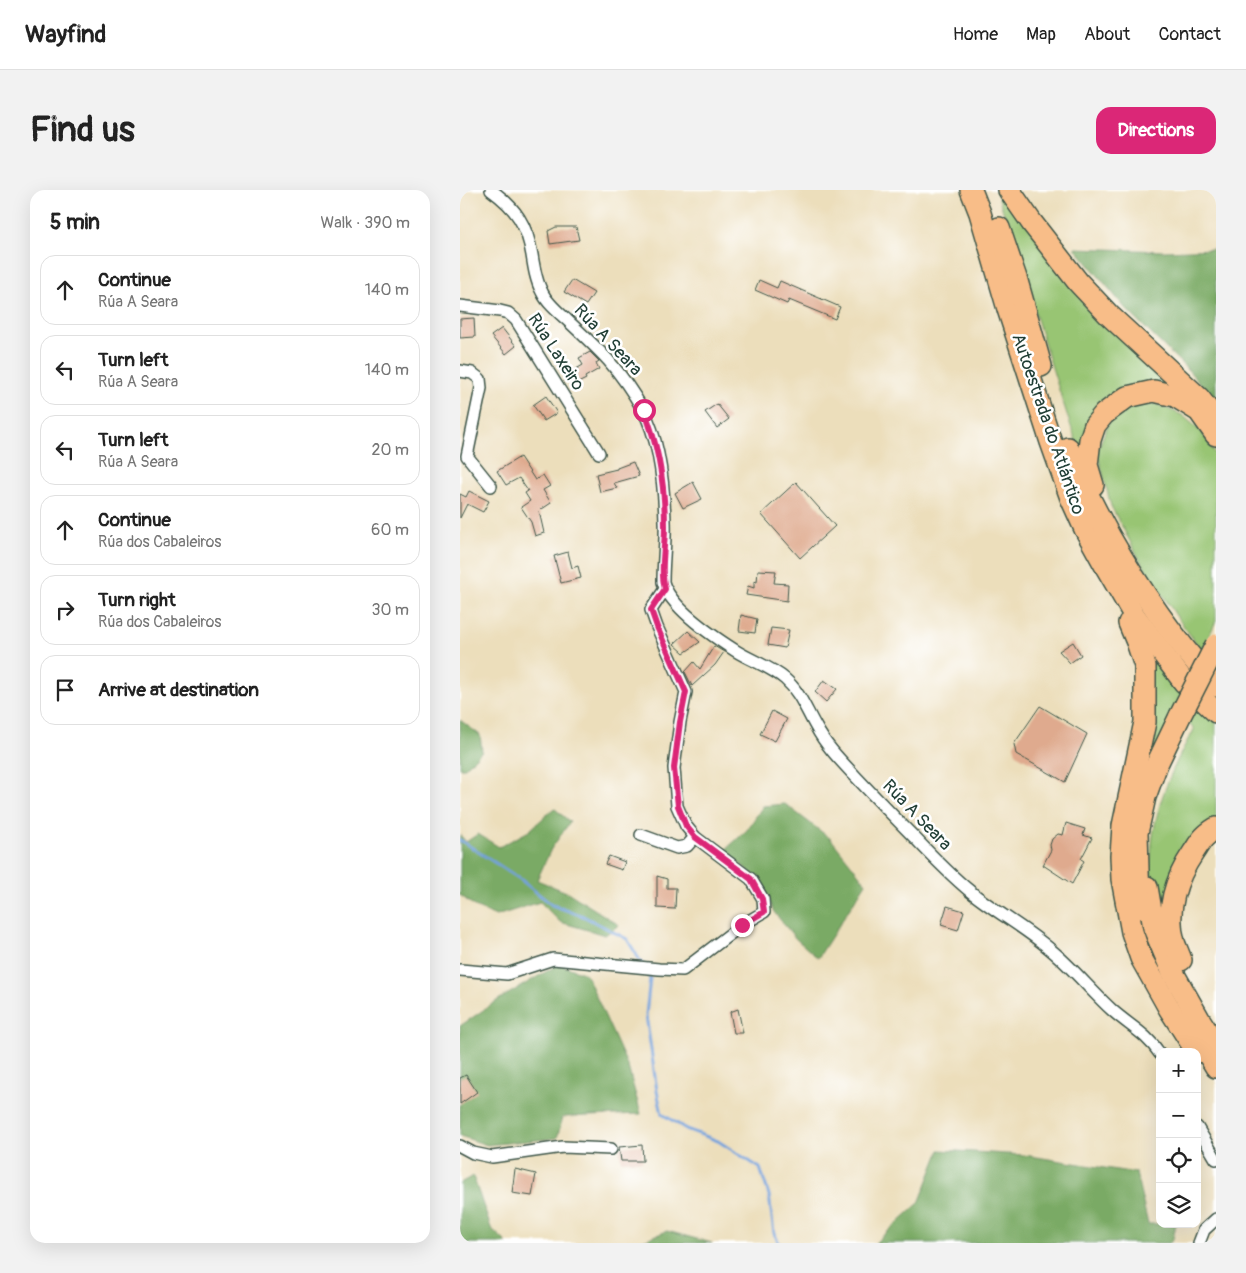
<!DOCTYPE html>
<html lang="en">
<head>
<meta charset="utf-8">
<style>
	:root { --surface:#fff; --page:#f2f2f2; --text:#222; --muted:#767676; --line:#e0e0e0; --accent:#db2777 }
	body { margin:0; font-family:Pangolin,sans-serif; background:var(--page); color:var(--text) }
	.controls { position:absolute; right:15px; bottom:15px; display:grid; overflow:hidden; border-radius:10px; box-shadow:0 5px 20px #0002 }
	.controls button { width:45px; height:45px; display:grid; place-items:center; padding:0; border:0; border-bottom:1px solid var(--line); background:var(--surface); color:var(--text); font:25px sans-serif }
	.stop { position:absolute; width:15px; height:15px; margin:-11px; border:4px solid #db2777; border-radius:50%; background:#fff }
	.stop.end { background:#db2777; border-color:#fff; box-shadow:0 1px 5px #0008 }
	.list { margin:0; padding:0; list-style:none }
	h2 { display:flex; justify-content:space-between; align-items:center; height:65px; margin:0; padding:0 20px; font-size:21px }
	h2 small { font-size:16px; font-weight:400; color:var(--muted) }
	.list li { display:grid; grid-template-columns:32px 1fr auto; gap:15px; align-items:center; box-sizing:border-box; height:70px; margin:0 10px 10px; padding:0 10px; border:1px solid var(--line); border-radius:15px }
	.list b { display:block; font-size:19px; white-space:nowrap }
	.list p { margin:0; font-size:16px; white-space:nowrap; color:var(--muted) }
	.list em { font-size:16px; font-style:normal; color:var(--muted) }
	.icon { flex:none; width:28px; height:28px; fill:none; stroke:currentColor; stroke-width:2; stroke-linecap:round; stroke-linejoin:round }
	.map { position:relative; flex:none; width:756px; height:1053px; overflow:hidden; border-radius:15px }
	header { display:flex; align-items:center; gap:30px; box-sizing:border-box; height:70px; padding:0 25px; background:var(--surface); border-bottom:1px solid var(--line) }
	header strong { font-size:24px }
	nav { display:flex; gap:28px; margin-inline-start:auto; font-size:18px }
	.intro { display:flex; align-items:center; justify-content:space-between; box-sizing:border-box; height:120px; padding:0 30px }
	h1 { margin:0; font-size:35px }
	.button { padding:12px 22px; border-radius:15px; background:var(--accent); color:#fff; font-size:18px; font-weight:700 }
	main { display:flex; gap:30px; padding:0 30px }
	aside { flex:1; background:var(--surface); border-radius:15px; box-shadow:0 5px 20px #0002 }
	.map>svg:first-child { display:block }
</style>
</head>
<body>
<header>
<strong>Wayfind</strong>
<nav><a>Home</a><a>Map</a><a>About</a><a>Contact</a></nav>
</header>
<div class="intro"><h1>Find us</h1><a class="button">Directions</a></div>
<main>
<aside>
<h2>5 min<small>Walk · 390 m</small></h2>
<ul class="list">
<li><svg class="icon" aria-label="ahead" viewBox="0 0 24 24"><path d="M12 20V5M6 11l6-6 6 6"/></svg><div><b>Continue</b><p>Rúa A Seara</p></div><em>140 m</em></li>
<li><svg class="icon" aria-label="left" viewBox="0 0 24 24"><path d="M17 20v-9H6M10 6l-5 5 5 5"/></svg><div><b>Turn left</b><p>Rúa A Seara</p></div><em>140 m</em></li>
<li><svg class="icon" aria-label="left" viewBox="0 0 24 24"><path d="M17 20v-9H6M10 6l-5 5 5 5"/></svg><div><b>Turn left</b><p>Rúa A Seara</p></div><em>20 m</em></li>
<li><svg class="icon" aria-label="ahead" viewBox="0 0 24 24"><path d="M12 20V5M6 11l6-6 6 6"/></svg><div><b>Continue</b><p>Rúa dos Cabaleiros</p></div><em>60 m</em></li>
<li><svg class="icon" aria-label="right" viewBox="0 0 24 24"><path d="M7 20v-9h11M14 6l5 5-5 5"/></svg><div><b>Turn right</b><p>Rúa dos Cabaleiros</p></div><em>30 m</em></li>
<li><svg class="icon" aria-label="arrive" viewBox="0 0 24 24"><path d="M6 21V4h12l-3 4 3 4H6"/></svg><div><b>Arrive at destination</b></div></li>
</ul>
</aside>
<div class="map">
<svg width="756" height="1053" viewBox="0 0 756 1053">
	<rect width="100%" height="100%" fill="#fff"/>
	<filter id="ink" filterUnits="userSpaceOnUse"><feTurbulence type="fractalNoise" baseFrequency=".02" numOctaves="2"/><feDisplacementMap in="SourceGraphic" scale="10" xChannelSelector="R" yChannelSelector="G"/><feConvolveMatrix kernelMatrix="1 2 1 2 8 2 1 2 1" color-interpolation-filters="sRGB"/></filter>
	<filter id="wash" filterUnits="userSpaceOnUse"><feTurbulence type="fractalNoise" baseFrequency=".0096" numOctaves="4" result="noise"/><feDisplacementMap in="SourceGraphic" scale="20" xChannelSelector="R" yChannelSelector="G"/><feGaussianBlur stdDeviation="1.12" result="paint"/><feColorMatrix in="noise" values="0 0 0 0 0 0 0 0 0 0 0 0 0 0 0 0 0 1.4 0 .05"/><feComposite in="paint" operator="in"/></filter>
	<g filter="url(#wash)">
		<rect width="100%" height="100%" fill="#ecdebb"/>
		<g fill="#98c573" stroke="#5c8154">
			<path d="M 536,0 L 544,0 L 744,222 L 663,205 L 623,271 C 591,182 567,90 536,0 Z"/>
			<polygon points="696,214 722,225 742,242 756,265 756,431 742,461 717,427 680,370 651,316 637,261 650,230 675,215"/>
			<path d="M 686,461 L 756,529 L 756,631 L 705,732 C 701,721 695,709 692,697 C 689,687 690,676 691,666 C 693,622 710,582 731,544 L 732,544 L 734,539 L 716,521 L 666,672 Z"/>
		</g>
		<g fill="#7aaa65" stroke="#4c744c">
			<polygon points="615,58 704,61 756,59 756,211 728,180 666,119"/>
			<polygon points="0,530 20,545 22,561 5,578 0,578"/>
			<polygon points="325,614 371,649 406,693 358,768 336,749 314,722 300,690 264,661 287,640 303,616"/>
			<polygon points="94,618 110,632 91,659 77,690 109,703 159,735 145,745 100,732 80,712 36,726 17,718 0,705 0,645 6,652 18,644 39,657 69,641"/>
			<polygon points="99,774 126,784 168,877 181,924 103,927 97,948 27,955 0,946 0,836 38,810"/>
			<polygon points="480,960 564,965 676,983 688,1034 716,1034 713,1050 709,1053 415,1053 459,1013"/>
			<polygon points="13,986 31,1038 47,1053 0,1053 0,993"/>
			<polygon points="207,1041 252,1053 176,1053"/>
		</g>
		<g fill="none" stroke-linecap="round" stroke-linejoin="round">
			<g stroke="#73a2dc" stroke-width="3">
				<polyline points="0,650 60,689 92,715 123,726 167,749 182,774"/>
				<polyline points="186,781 190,788 186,825 197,901 202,924 226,939 258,951 300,978 309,1005 314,1043 319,1053"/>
			</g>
		</g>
		<g id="blocks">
			<g fill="#dfaa8e">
				<polygon points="96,37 116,37 119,50 90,54 88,41"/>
				<polygon points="112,90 134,103 126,115 104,102"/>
				<polygon points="299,90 317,98 320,91 380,117 375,129 329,110 327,114 295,100"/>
				<polygon points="14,128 15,147 0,148 0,129"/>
				<polygon points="42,138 56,156 46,164 31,146"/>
				<polygon points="130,162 139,171 136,173 139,179 125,187 126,189 112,196 106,185 123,175 119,168"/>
				<polygon points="86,206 97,223 84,231 73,215"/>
				<polygon points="257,214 269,229 257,238 245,222"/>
				<polygon points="60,267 75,290 83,285 90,296 83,300 91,313 79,321 84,343 75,346 71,332 61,317 70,311 65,303 68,301 59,288 46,295 37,281"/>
				<polygon points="173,272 179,286 154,293 157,298 140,302 136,284 157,279 157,278"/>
				<polygon points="233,292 242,309 223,318 215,303"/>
				<polygon points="336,292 375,336 340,368 301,324"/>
				<polygon points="9,301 29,311 23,322 7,314 0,328 0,304 6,307"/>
				<polygon points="108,362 112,378 118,376 121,388 101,393 94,366"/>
				<polygon points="298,380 316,381 314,393 328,394 327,411 286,405 288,396 294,398 294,391 297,392"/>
				<polygon points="281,425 297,429 295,443 279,441"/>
				<polygon points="311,438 329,440 325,458 308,455"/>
				<polygon points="228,441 240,452 224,463 214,454"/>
				<polygon points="613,452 621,465 610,473 599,461"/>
				<polygon points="254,456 264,462 255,475 232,496 225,482 234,472 240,479"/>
				<polygon points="364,490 377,499 366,512 355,502"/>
				<polygon points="580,516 627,544 605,592 556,564 554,554"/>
				<polygon points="312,521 327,529 315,551 300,544"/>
				<polygon points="606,633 625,639 623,645 632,648 621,669 624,671 612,694 583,675 591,660 590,655 592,649 598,644 603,645"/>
				<polygon points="149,666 165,672 162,680 145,674"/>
				<polygon points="197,686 207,689 207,698 216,698 215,719 197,718"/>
				<polygon points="487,716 504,721 498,740 481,735"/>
				<polygon points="278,819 283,843 274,843 270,822"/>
				<polygon points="6,885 17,902 0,914 0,888"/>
				<polygon points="182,955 183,971 161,971 159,957"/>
				<polygon points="55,979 76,984 72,1006 52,1003"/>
			</g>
		</g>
	</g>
	<g filter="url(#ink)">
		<use href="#blocks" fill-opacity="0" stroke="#3e5548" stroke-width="1"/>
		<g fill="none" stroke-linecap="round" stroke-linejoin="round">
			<g stroke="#3e5548" stroke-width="14">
				<g id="street">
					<path d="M 31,0 C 56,18 67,35 72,65 C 74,78 76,91 82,102 C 87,113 98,122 107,130 C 121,143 135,156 148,170 C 161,185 173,202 183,220 C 200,251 204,296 205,331 C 206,351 203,371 203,392 C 210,417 254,447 276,461 C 292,471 311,477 325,489 C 340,502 346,520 356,537 C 366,556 381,571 396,587 C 415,607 434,627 454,647 C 472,666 490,685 511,702 C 537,723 566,738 591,760 C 613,778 631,801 653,821 C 670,836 687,844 700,864"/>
					<polyline points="0,116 40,121 48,123 56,130 139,263"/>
					<polyline points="0,181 12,183 20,189 21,198 7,266 31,296"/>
					<polyline points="181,645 217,658 227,656 235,647"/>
					<polyline points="0,780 47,784 93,769 199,779 223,780 282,735 304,722 303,709 291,689 235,647 226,636 217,616 214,578 220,532 226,502 197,437 191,420 205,399"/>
					<polyline points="737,937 756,969"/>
					<polyline points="0,956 13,963 32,967 103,957 151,959"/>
					<polyline points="739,1053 744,1040 756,1029"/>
				</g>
			</g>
			<g stroke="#3e5548" stroke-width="24">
				<g id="highway">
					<polyline points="511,0 520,23 548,119 591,252 611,308 625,339 646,377 674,425 724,492 756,522"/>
					<polyline points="549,0 572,33 618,92 649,125 739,208 756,230"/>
					<polyline points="539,38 557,91 581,176"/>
					<path d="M 608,258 C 619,289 634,318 650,347 C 680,400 715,450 756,496"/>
					<polyline points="633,295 627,275 630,250 635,235 644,224 667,207 694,201 715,206 739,221 756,245"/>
					<polyline points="669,433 677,452 685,476 685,532 663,636 661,666 662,689 672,742 681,768 709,818 737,862"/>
					<polyline points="687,697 694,738 712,781 739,829 755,854"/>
					<polyline points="679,718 677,643 685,607 697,574 720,526"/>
					<path d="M 721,770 C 719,764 716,758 714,752 C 705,721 716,688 733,663 C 741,651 743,646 756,638"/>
					<polyline points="736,844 756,877"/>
				</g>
			</g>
			<use href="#street" stroke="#fff" stroke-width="11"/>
			<use href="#highway" stroke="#f8bd88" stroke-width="21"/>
			<g stroke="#3e5548" stroke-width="24" stroke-linecap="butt">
				<polyline id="highway-bridge" points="720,526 756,455"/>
			</g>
			<use href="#highway-bridge" stroke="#f8bd88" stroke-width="21"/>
		</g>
	</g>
	<g fill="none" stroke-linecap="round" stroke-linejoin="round" filter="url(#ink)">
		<path stroke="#db2777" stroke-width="6" d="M 184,220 C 199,257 205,298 205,337 C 205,357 200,380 205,399 L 191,420 L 197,437 L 226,502 L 220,532 L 214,578 L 218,616 L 226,636 L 235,647 L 291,689 L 302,709 L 304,722 L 282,735"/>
	</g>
	<g text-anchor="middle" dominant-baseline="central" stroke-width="5" stroke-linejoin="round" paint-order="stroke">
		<g font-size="18" fill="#1f3d34" stroke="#fff">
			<text transform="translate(148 150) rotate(47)">Rúa A Seara</text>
			<text transform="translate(96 162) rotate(57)">Rúa Laxeiro</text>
			<text transform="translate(588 234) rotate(71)">Autoestrada do Atlántico</text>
			<text transform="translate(457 625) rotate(46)">Rúa A Seara</text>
		</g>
	</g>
</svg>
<div class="controls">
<button>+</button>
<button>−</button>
<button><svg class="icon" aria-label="locate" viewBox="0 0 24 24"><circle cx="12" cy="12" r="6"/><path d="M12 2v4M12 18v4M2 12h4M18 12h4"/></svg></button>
<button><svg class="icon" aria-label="layers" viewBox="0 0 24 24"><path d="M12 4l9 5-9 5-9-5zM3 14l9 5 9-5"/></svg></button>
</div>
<div class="stop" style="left:184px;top:220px"></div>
<div class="stop end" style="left:282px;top:735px"></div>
</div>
</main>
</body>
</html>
